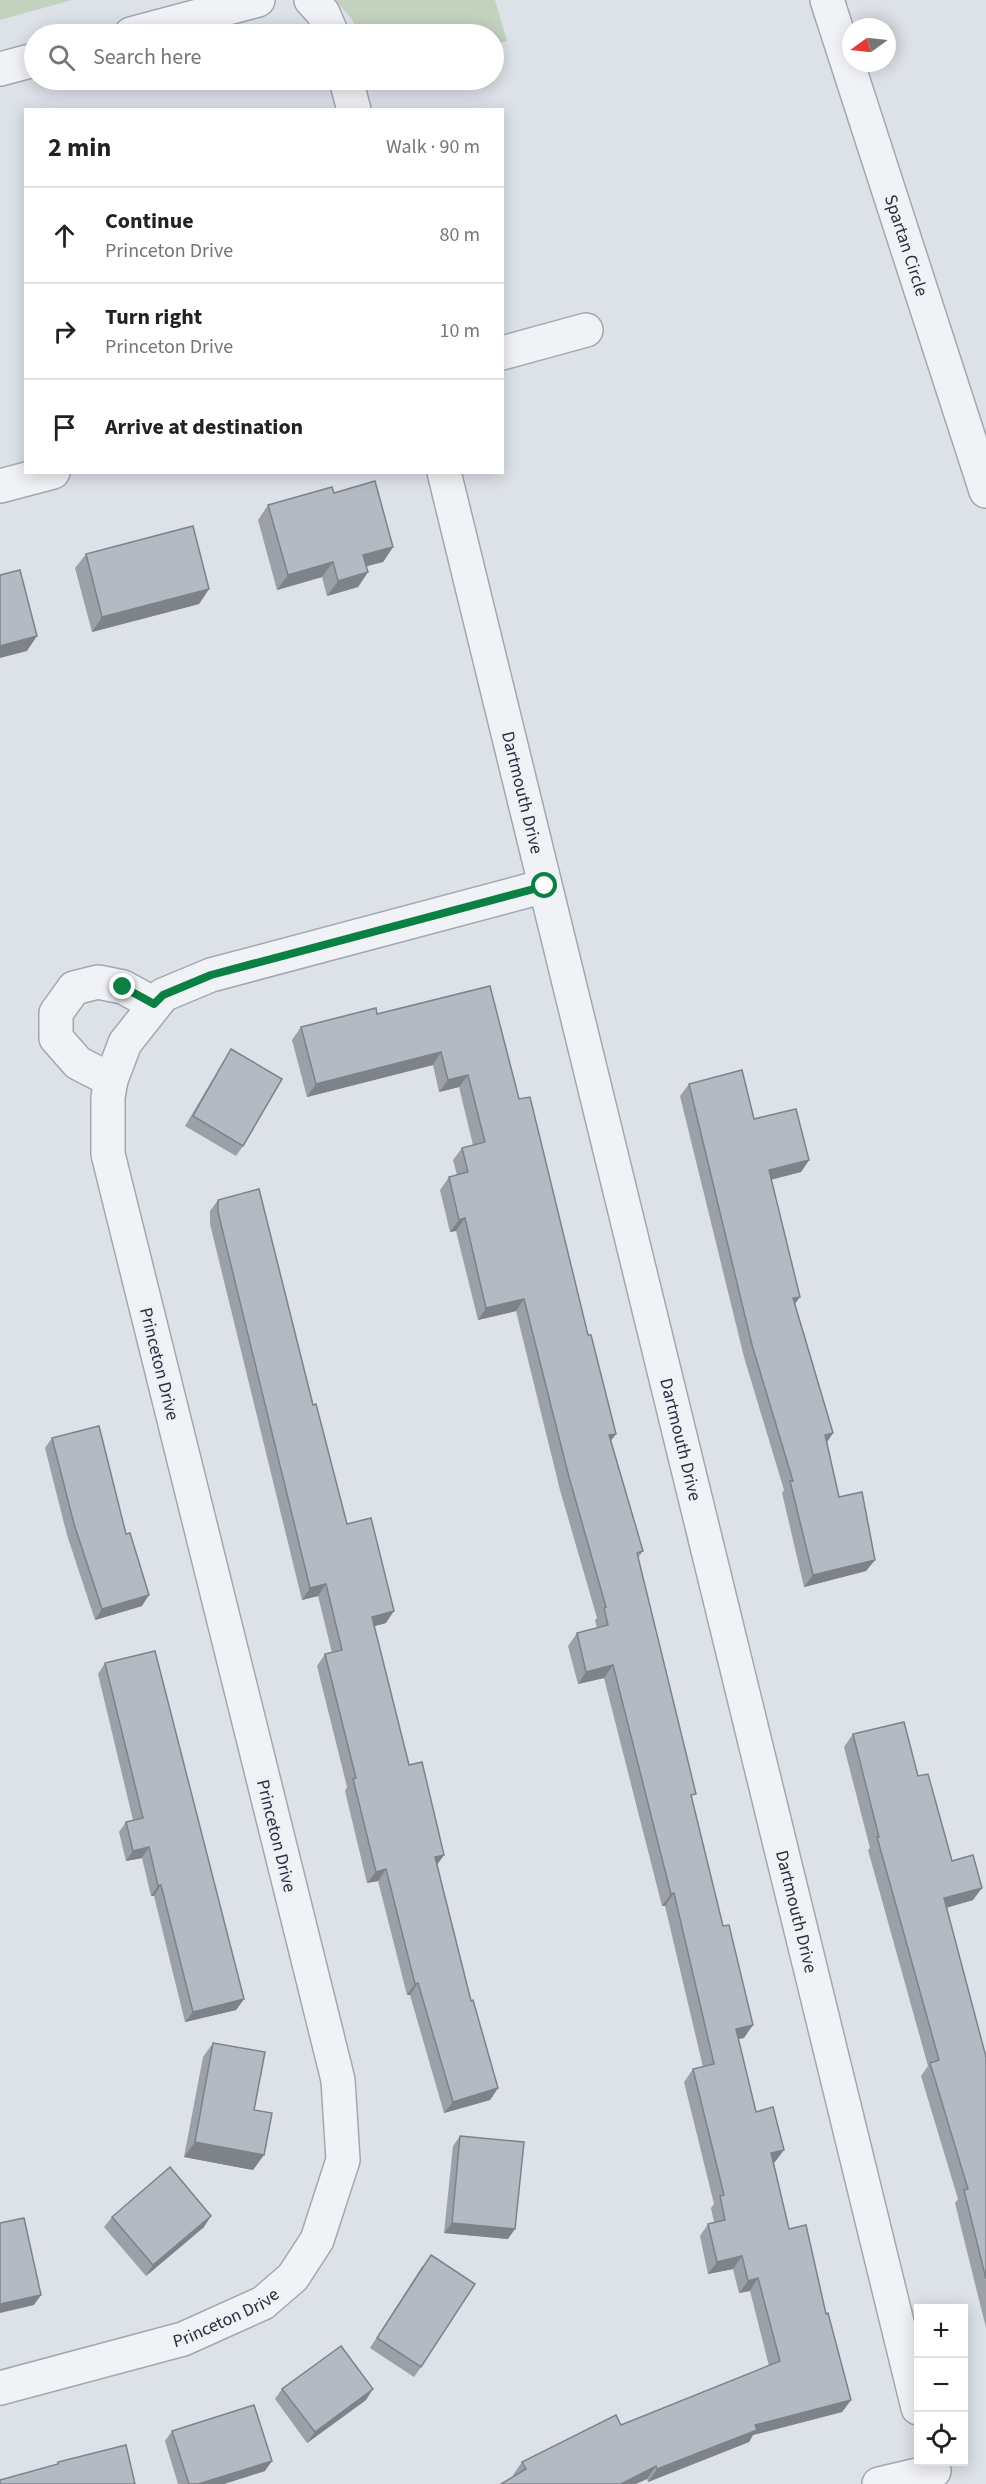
<!DOCTYPE html>
<html lang="en">
<head>
<meta charset="utf-8">
<style>
	:root { --surface:#fff; --page:#f6f6f6; --text:#222; --muted:#767676; --line:#e0e0e0 }
	body { margin:0; font-family:"Source Sans 3",sans-serif; background:var(--page); color:var(--text) }
	.controls { position:absolute; right:18px; bottom:18px; display:grid; overflow:hidden; border-radius:0px; box-shadow:0 3px 15px #0003 }
	.controls button { width:54px; height:54px; display:grid; place-items:center; padding:0; border:0; border-bottom:2px solid var(--line); background:var(--surface); color:var(--text); font:30px sans-serif }
	.compass { position:absolute; left:842px; top:18px; width:54px; height:54px; border-radius:50%; background:var(--surface); box-shadow:0 3px 15px #0003; rotate:255deg }
	.stop { position:absolute; width:18px; height:18px; margin:-14px; border:4px solid #0b8043; border-radius:50%; background:#fff }
	.stop.end { background:#0b8043; border-color:#fff; box-shadow:0 2px 6px #0008 }
	.list { margin:0; padding:0; list-style:none }
	h2 { display:flex; justify-content:space-between; align-items:center; height:78px; margin:0; padding:0 24px; font-size:26px }
	h2 small { font-size:20px; font-weight:400; color:var(--muted) }
	.list li { display:grid; grid-template-columns:39px 1fr auto; gap:18px; align-items:center; box-sizing:border-box; height:96px; padding:0 24px; border-top:2px solid var(--line) }
	.list b { display:block; font-size:22px; white-space:nowrap }
	.list p { margin:0; font-size:20px; white-space:nowrap; color:var(--muted) }
	.list em { font-size:20px; font-style:normal; color:var(--muted) }
	.icon { flex:none; width:33px; height:33px; fill:none; stroke:currentColor; stroke-width:2; stroke-linecap:round; stroke-linejoin:round }
	.map { position:relative; flex:none; width:986px; height:2484px; overflow:hidden }
	.search { position:absolute; background:var(--surface); box-shadow:0 3px 15px #0003; left:24px; top:24px; width:480px; height:66px; display:flex; align-items:center; gap:15px; box-sizing:border-box; padding:0 21px; border-radius:33px; color:var(--muted); font-size:22px }
	.panel { position:absolute; background:var(--surface); box-shadow:0 3px 15px #0003; left:24px; top:108px; width:480px; height:366px; border-radius:0px }
	.map>svg:first-child { display:block }
</style>
</head>
<body>
<div class="map">
<svg width="986" height="2484" viewBox="0 0 986 2484">
	<rect width="100%" height="100%" fill="#dde1e8"/>
	<g fill="#c2d2be">
		<polygon points="0,0 72,0 0,20"/>
		<polygon points="335,0 495,0 507,41 494,45 494,34 360,34 351,18"/>
	</g>
	<g fill="none" stroke-linecap="round" stroke-linejoin="round">
		<g stroke="#a2a8b2" stroke-width="36">
			<g id="street">
				<polyline points="311,0 323,13 332,34"/>
				<path id="s1" d="M 827,0 L 986,491"/>
				<polyline points="131,34 258,0"/>
				<polyline points="0,69 34,60"/>
				<polyline points="346,80 354,110"/>
				<polyline points="502,353 586,330"/>
				<path id="s2" d="M 444,472 L 918,2408"/>
				<polyline points="0,486 53,472"/>
				<polyline points="111,1080 78,1063 56,1038 56,1013 74,988 98,982 123,987 154,1004"/>
				<path id="s3" d="M 0,2388 L 183,2339 L 263,2303 L 293,2277 L 317,2240 L 343,2160 L 338,2080 L 108,1154 L 108,1097 L 111,1080 L 125,1043 L 163,995 L 211,975 L 545,886"/>
				<polyline points="879,2484 934,2471"/>
			</g>
		</g>
		<use href="#street" stroke="#f0f2f6" stroke-width="33"/>
	</g>
	<g fill="#9ba0a9">
		<polygon points="334,493 393,547 383,562 366,566 368,572 358,587 327,596 322,577 277,590 258,520 268,505"/>
		<polygon points="86,554 209,589 199,604 92,632 75,568"/>
		<polygon points="377,1014 519,1099 588,1335 616,1434 611,1440 643,1551 638,1558 744,2038 738,2039 756,2112 775,2162 774,2163 789,2229 826,2314 851,2400 842,2412 753,2435 749,2442 648,2482 647,2479 514,2476 513,2475 522,2462 621,2425 769,2366 750,2291 739,2293 733,2269 708,2274 700,2236 708,2224 714,2222 711,2208 714,2204 684,2082 693,2069 703,2067 665,1906 662,1906 604,1678 578,1684 568,1646 577,1633 597,1628 595,1620 597,1618 560,1490 516,1311 478,1320 456,1231 450,1232 440,1190 449,1177 457,1175 453,1160 462,1148 473,1145 459,1087 439,1092 433,1065 307,1097 292,1040 301,1027"/>
		<polygon points="231,1049 243,1146 236,1156 185,1126 224,1060"/>
		<polygon points="689,1084 754,1119 809,1160 801,1172 771,1180 795,1304 833,1433 827,1442 839,1497 875,1560 866,1571 804,1587 782,1493 784,1490 744,1357 680,1096"/>
		<polygon points="218,1200 313,1405 347,1524 386,1623 374,1626 409,1765 444,1855 437,1865 471,2001 498,2088 490,2100 444,2113 410,1995 407,1995 378,1881 367,1883 345,1791 347,1787 317,1666 325,1654 332,1653 318,1596 302,1600 210,1224 210,1211"/>
		<polygon points="52,1438 142,1606 95,1620 67,1535 45,1448"/>
		<polygon points="105,1663 244,1999 236,2010 185,2022 154,1896 151,1896 142,1858 126,1861 119,1832 126,1822 133,1820 98,1674"/>
		<polygon points="853,1734 918,1776 952,1861 973,1900 946,1908 986,2057 986,2328 955,2203 958,2199 921,2076 928,2066 868,1850 870,1848 844,1747"/>
		<polygon points="213,2043 254,2110 253,2170 184,2157 203,2057"/>
		<polygon points="460,2136 508,2239 444,2233 453,2146"/>
		<polygon points="112,2217 204,2227 146,2276 104,2227"/>
		<polygon points="423,2265 421,2367 414,2377 370,2348"/>
		<polygon points="282,2389 366,2400 307,2443 275,2399"/>
		<polygon points="172,2431 265,2471 224,2484 178,2484 165,2441"/>
	</g>
	<g fill="#7e8289">
		<polygon points="393,547 383,562 352,570 363,555"/>
		<polygon points="333,562 322,577 277,590 288,575"/>
		<polygon points="368,572 358,587 327,596 338,581"/>
		<polygon points="209,589 199,604 92,632 102,617"/>
		<polygon points="37,636 27,651 0,658 0,646"/>
		<polygon points="441,1052 433,1065 307,1097 316,1084"/>
		<polygon points="468,1075 459,1087 439,1092 448,1080"/>
		<polygon points="809,1160 801,1172 760,1182 769,1170"/>
		<polygon points="465,1218 456,1231 450,1232 459,1220"/>
		<polygon points="800,1297 792,1308 793,1298"/>
		<polygon points="524,1299 516,1311 478,1320 486,1308"/>
		<polygon points="833,1433 825,1445 825,1435"/>
		<polygon points="616,1434 607,1446 609,1435"/>
		<polygon points="875,1560 866,1571 804,1587 813,1575"/>
		<polygon points="326,1584 318,1596 302,1600 310,1588"/>
		<polygon points="149,1595 142,1606 95,1620 102,1609"/>
		<polygon points="394,1611 386,1623 364,1629 372,1617"/>
		<polygon points="613,1665 604,1678 578,1684 586,1672"/>
		<polygon points="149,1847 142,1858 126,1861 133,1851"/>
		<polygon points="444,1855 435,1867 435,1857"/>
		<polygon points="386,1869 378,1881 367,1883 376,1872"/>
		<polygon points="161,1885 154,1896 151,1896 158,1886"/>
		<polygon points="982,1888 973,1900 935,1911 944,1898"/>
		<polygon points="674,1893 665,1906 662,1906 671,1894"/>
		<polygon points="418,1983 410,1995 407,1995 415,1984"/>
		<polygon points="244,1999 236,2010 185,2022 193,2012"/>
		<polygon points="753,2025 744,2038 727,2041 736,2029"/>
		<polygon points="498,2088 490,2100 444,2113 453,2102"/>
		<polygon points="195,2142 264,2155 253,2170 184,2157"/>
		<polygon points="784,2150 775,2162 763,2166 771,2153"/>
		<polygon points="211,2216 204,2227 146,2276 153,2265"/>
		<polygon points="452,2223 515,2229 508,2239 444,2233"/>
		<polygon points="742,2256 733,2269 708,2274 717,2262"/>
		<polygon points="758,2278 750,2291 739,2293 748,2281"/>
		<polygon points="41,2295 34,2305 0,2313 0,2304"/>
		<polygon points="373,2389 366,2400 307,2443 315,2432"/>
		<polygon points="851,2400 842,2412 753,2435 749,2442 648,2482 657,2469 755,2425"/>
		<polygon points="272,2461 265,2471 224,2484 198,2484"/>
		<polygon points="656,2466 647,2479 636,2484 621,2484"/>
	</g>
	<g fill="#b4bac4" stroke="#7e8289" stroke-width="1.5">
		<polygon points="375,481 393,547 363,555 368,572 338,581 333,562 288,575 268,505 332,487 334,493"/>
		<polygon points="193,526 209,589 102,617 86,554"/>
		<polygon points="20,570 37,636 0,646 0,575"/>
		<polygon points="490,986 519,1099 530,1097 588,1335 591,1335 616,1434 609,1435 643,1551 637,1553 696,1794 691,1795 723,1926 729,1925 753,2025 736,2029 756,2112 773,2107 784,2150 771,2153 789,2229 806,2225 826,2314 828,2313 851,2400 755,2425 757,2430 657,2469 656,2466 621,2484 501,2484 526,2469 522,2462 616,2415 621,2425 780,2361 758,2278 748,2281 742,2256 717,2262 708,2224 725,2220 720,2196 724,2195 693,2069 714,2064 674,1893 671,1894 613,1665 586,1672 577,1633 608,1625 604,1608 606,1607 569,1477 524,1299 486,1308 465,1218 459,1220 449,1177 468,1172 462,1148 485,1142 468,1075 448,1080 441,1052 316,1084 301,1027 376,1008 377,1014"/>
		<polygon points="231,1049 282,1079 243,1146 193,1116"/>
		<polygon points="742,1070 754,1119 796,1109 809,1160 769,1170 800,1297 793,1298 833,1433 825,1435 839,1497 862,1492 875,1560 813,1575 790,1481 793,1481 752,1345 689,1084"/>
		<polygon points="259,1189 313,1405 316,1404 347,1524 371,1518 394,1611 372,1617 409,1765 422,1762 444,1855 435,1857 471,2001 473,2000 498,2088 453,2102 418,1983 415,1984 386,1869 376,1872 353,1779 356,1778 325,1654 342,1650 326,1584 310,1588 218,1212 218,1200"/>
		<polygon points="99,1426 126,1534 130,1533 149,1595 102,1609 74,1524 52,1438"/>
		<polygon points="155,1651 244,1999 193,2012 161,1885 158,1886 149,1847 133,1851 126,1822 143,1818 105,1663"/>
		<polygon points="904,1722 918,1776 928,1774 952,1861 973,1855 982,1888 944,1898 986,2057 986,2279 964,2190 968,2189 930,2063 939,2060 877,1837 879,1837 853,1734"/>
		<polygon points="213,2043 265,2052 254,2110 272,2113 264,2155 195,2142"/>
		<polygon points="460,2136 524,2142 515,2229 452,2223"/>
		<polygon points="170,2167 211,2216 153,2265 112,2217"/>
		<polygon points="24,2218 41,2295 0,2304 0,2223"/>
		<polygon points="431,2255 475,2284 421,2367 377,2338"/>
		<polygon points="341,2346 373,2389 315,2432 282,2389"/>
		<polygon points="254,2405 272,2461 198,2484 189,2484 172,2431"/>
		<polygon points="126,2445 135,2484 0,2484 0,2480 58,2464 58,2462"/>
	</g>
	<g fill="none" stroke-linecap="round" stroke-linejoin="round">
		<polyline stroke="#0b8043" stroke-width="8" points="123,987 154,1004 163,995 211,975 545,886"/>
	</g>
	<g text-anchor="middle" dominant-baseline="central" stroke-width="4.5" stroke-linejoin="round" paint-order="stroke">
		<g font-size="18" fill="#262e3f" stroke="#ecf0f5">
			<text stroke="none"><textPath href="#s1" startOffset="258">Spartan Circle</textPath></text>
			<text stroke="none"><textPath href="#s2" startOffset="330">Dartmouth Drive</textPath></text>
			<text transform="translate(159 1364) rotate(76)">Princeton Drive</text>
			<text stroke="none"><textPath href="#s2" startOffset="996">Dartmouth Drive</textPath></text>
			<text transform="translate(276 1836) rotate(76)">Princeton Drive</text>
			<text stroke="none"><textPath href="#s2" startOffset="1482">Dartmouth Drive</textPath></text>
			<text stroke="none"><textPath href="#s3" startOffset="237">Princeton Drive</textPath></text>
		</g>
	</g>
</svg>
<div class="controls">
<button>+</button>
<button>−</button>
<button><svg class="icon" aria-label="locate" viewBox="0 0 24 24"><circle cx="12" cy="12" r="6"/><path d="M12 2v4M12 18v4M2 12h4M18 12h4"/></svg></button>
</div>
<svg class="compass" viewBox="-18 -18 36 36"><path d="M0-13l5 13h-10z" fill="#e53935"/><path d="M0 13l5-13h-10z" fill="#767676"/></svg>
<div class="stop" style="left:545px;top:886px"></div>
<div class="stop end" style="left:123px;top:987px"></div>
<div class="search"><svg class="icon" aria-label="search" viewBox="0 0 24 24"><circle cx="10" cy="10" r="6"/><path d="M15 15l6 6"/></svg>Search here</div>
<section class="panel">
<h2>2 min<small>Walk · 90 m</small></h2>
<ul class="list">
<li><svg class="icon" aria-label="ahead" viewBox="0 0 24 24"><path d="M12 20V5M6 11l6-6 6 6"/></svg><div><b>Continue</b><p>Princeton Drive</p></div><em>80 m</em></li>
<li><svg class="icon" aria-label="right" viewBox="0 0 24 24"><path d="M7 20v-9h11M14 6l5 5-5 5"/></svg><div><b>Turn right</b><p>Princeton Drive</p></div><em>10 m</em></li>
<li><svg class="icon" aria-label="arrive" viewBox="0 0 24 24"><path d="M6 21V4h12l-3 4 3 4H6"/></svg><div><b>Arrive at destination</b></div></li>
</ul>
</section>
</div>
</body>
</html>
